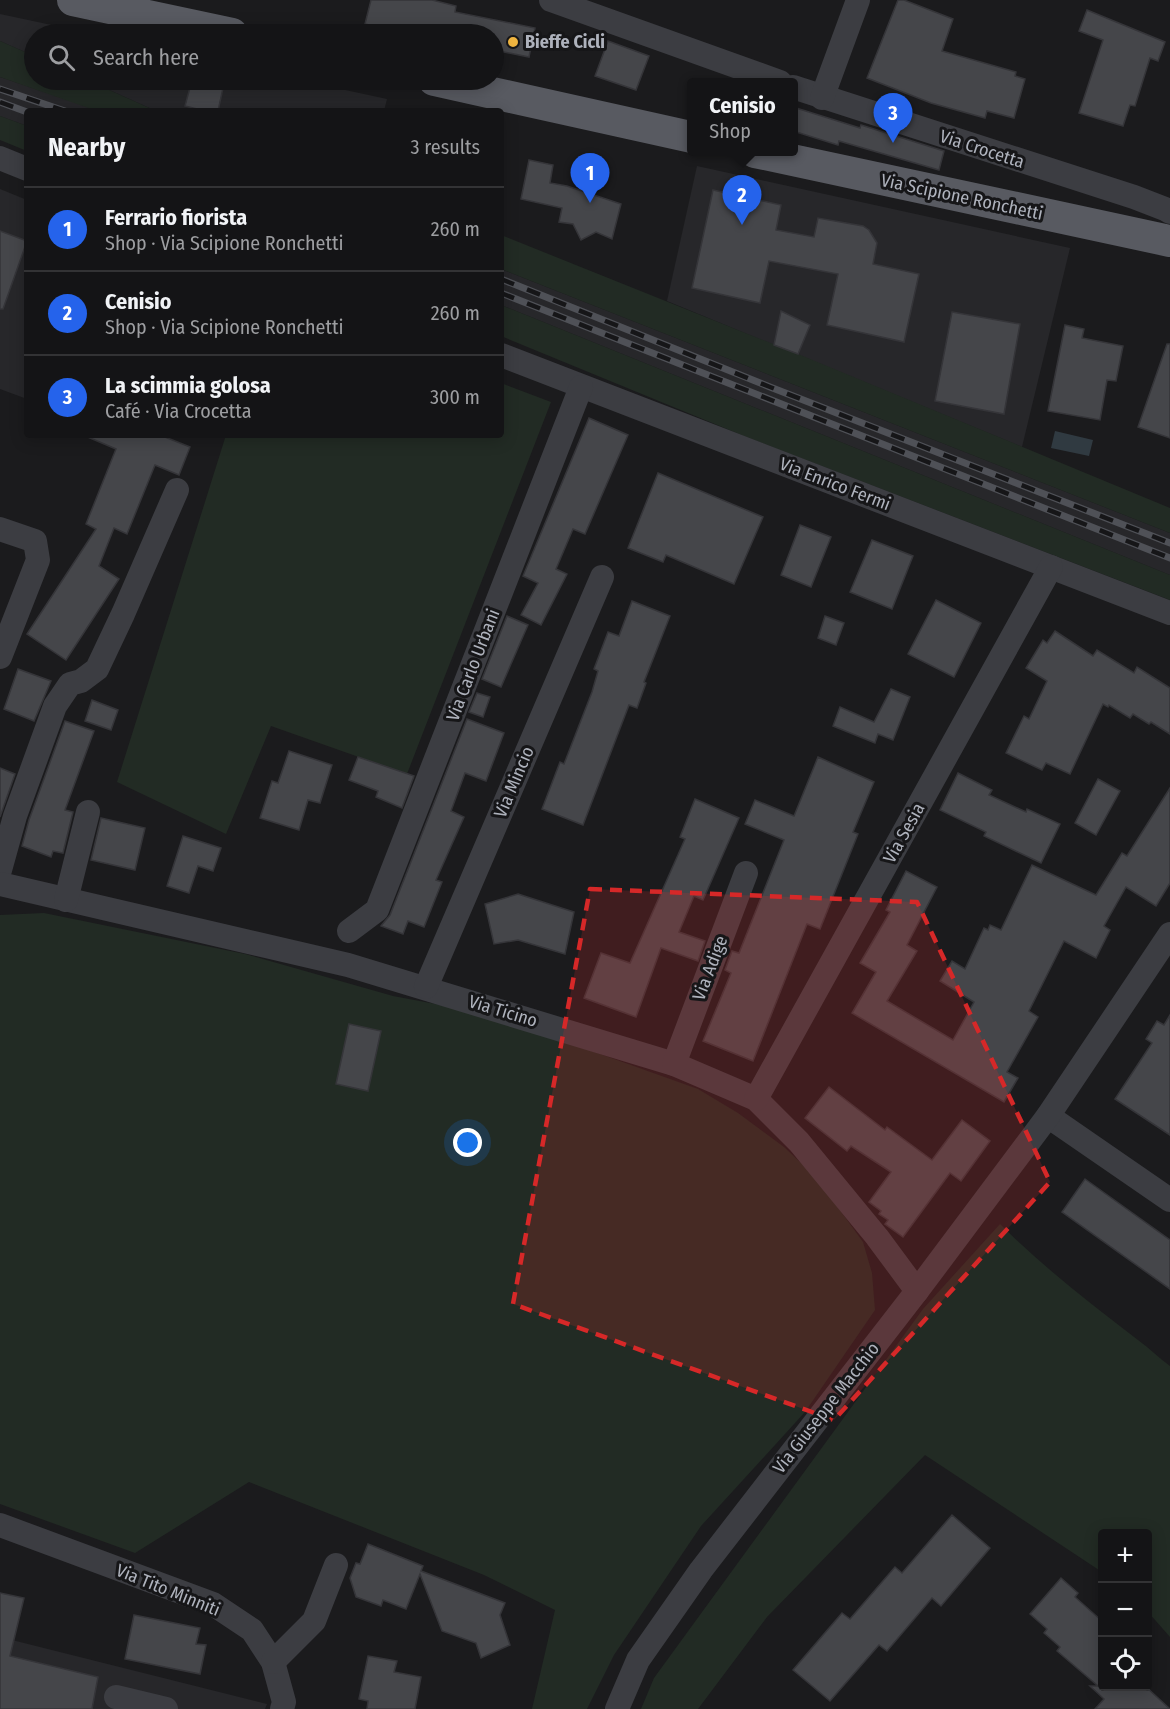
<!DOCTYPE html>
<html lang="en">
<head>
<meta charset="utf-8">
<style>
	:root { --surface:#141416; --page:#1d1d1f; --text:#f1f3f6; --muted:#9d9ea1; --line:#333335; --accent:#2563eb }
	body { margin:0; font-family:"Fira Sans Condensed",sans-serif; background:var(--page); color:var(--text) }
	.controls { position:absolute; right:18px; bottom:18px; display:grid; overflow:hidden; border-radius:6px; box-shadow:0 3px 15px #0003 }
	.controls button { width:54px; height:54px; display:grid; place-items:center; padding:0; border:0; border-bottom:2px solid var(--line); background:var(--surface); color:var(--text); font:30px sans-serif }
	.you { position:absolute; left:468px; top:1143px; width:21px; height:21px; margin:-15px; border:4px solid #fff; border-radius:50%; background:#1a73e8; box-shadow:0 0 0 9px #1a73e833 }
	.badge { display:grid; place-items:center; width:39px; height:39px; border-radius:50%; background:var(--accent); color:#fff; font-size:20px; font-weight:700 }
	.pin { position:absolute; translate:-50% -50px; filter:drop-shadow(0 2px 3px #0008) }
	.pin::after { content:''; position:absolute; top:32px; width:21px; height:18px; background:inherit; clip-path:polygon(0 0,100% 0,50% 100%) }
	.popup { position:absolute; left:687px; top:78px; width:111px; height:78px; box-sizing:border-box; display:grid; place-content:center; border-radius:6px; background:var(--surface); filter:drop-shadow(0 2px 4px #0005); font-size:20px; white-space:nowrap; color:var(--muted) }
	.popup b { font-size:22px; color:var(--text) }
	.popup::after { content:''; position:absolute; left:50%; top:100%; margin-left:-12px; border:12px solid transparent; border-top-color:var(--surface) }
	.list { margin:0; padding:0; list-style:none }
	h2 { display:flex; justify-content:space-between; align-items:center; height:78px; margin:0; padding:0 24px; font-size:26px }
	h2 small { font-size:20px; font-weight:400; color:var(--muted) }
	.list li { display:grid; grid-template-columns:39px 1fr auto; gap:18px; align-items:center; box-sizing:border-box; height:84px; padding:0 24px; border-top:2px solid var(--line) }
	.list b { display:block; font-size:22px; white-space:nowrap }
	.list p { margin:0; font-size:20px; white-space:nowrap; color:var(--muted) }
	.list em { font-size:20px; font-style:normal; color:var(--muted) }
	.icon { flex:none; width:33px; height:33px; fill:none; stroke:currentColor; stroke-width:2; stroke-linecap:round; stroke-linejoin:round }
	.map { position:relative; flex:none; width:1170px; height:1709px; overflow:hidden }
	.search { position:absolute; background:var(--surface); box-shadow:0 3px 15px #0003; left:24px; top:24px; width:480px; height:66px; display:flex; align-items:center; gap:15px; box-sizing:border-box; padding:0 21px; border-radius:33px; color:var(--muted); font-size:22px }
	.panel { position:absolute; background:var(--surface); box-shadow:0 3px 15px #0003; left:24px; top:108px; width:480px; height:330px; border-radius:6px }
	.map>svg:first-child { display:block }
</style>
</head>
<body>
<div class="map">
<svg width="1170" height="1709" viewBox="0 0 1170 1709">
	<rect width="100%" height="100%" fill="#1b1b1d"/>
	<g fill="#27272a">
		<polygon points="0,14 94,34 34,34 34,56 0,41"/>
		<polygon points="0,77 83,105 97,111 27,111 27,126 0,116"/>
		<polygon points="87,80 299,80 387,99 384,111 156,111"/>
		<polygon points="697,166 1070,248 1022,447 667,301"/>
		<polygon points="0,189 27,200 27,399 0,389"/>
		<polygon points="501,269 1170,533 1170,575 501,305"/>
		<polygon points="0,1637 267,1704 265,1709 0,1709"/>
	</g>
	<g fill="#222b24">
		<polygon points="0,41 34,56 34,80 87,80 156,111 97,111 0,77"/>
		<polygon points="0,116 27,126 27,151 0,140"/>
		<polygon points="501,235 798,354 1170,508 1170,533 501,269"/>
		<polygon points="501,305 1170,575 1170,600 744,436 501,336"/>
		<polygon points="501,383 551,402 407,774 271,726 226,834 117,782 226,435 501,435"/>
		<polygon points="44,913 245,954 393,996 457,1008 589,1050 698,1089 738,1113 784,1147 816,1177 863,1242 872,1273 875,1310 805,1412 701,1526 614,1655 587,1709 532,1709 555,1610 484,1575 249,1482 135,1553 0,1504 0,915"/>
		<path d="M 1000,1224 C 1043,1267 1090,1303 1138,1340 C 1149,1348 1159,1358 1170,1366 L 1170,1637 L 1148,1612 L 1148,1534 L 1102,1534 L 1102,1572 L 925,1455 L 767,1617 L 698,1709 L 641,1709 L 654,1678 L 923,1309 Z"/>
	</g>
	<polygon fill="#303a41" points="1055,431 1093,440 1089,456 1051,448"/>
	<g fill="#45464a" stroke="#353539" stroke-width="1.5">
		<polygon points="371,0 432,0 456,6 455,12 535,28 529,57 494,50 494,34 406,34 365,24"/>
		<polygon points="898,0 904,0 953,19 942,51 1016,72 1015,76 1025,79 1014,118 987,111 985,118 931,103 867,78"/>
		<polygon points="1087,10 1165,42 1158,61 1150,58 1135,106 1130,105 1123,126 1079,113 1103,40 1079,31"/>
		<polygon points="608,41 649,56 636,90 595,76"/>
		<polygon points="192,80 223,88 218,111 205,111 185,106"/>
		<polygon points="793,107 860,128 861,125 944,151 939,170 839,141 838,145 793,131"/>
		<polygon points="529,160 553,165 550,183 567,186 621,204 612,239 596,232 581,240 573,224 559,222 562,208 521,199"/>
		<polygon points="713,190 781,205 776,230 814,237 818,218 863,226 869,230 877,243 873,264 919,274 904,342 827,325 838,274 769,261 760,303 692,288"/>
		<polygon points="0,231 27,241 3,309 0,309"/>
		<polygon points="781,311 810,325 798,354 774,345"/>
		<polygon points="952,312 1020,324 1004,414 935,401"/>
		<polygon points="1065,325 1084,329 1082,338 1123,346 1116,381 1107,380 1100,420 1048,411"/>
		<polygon points="1167,344 1170,344 1170,438 1138,427"/>
		<polygon points="589,418 628,435 585,534 573,529 556,569 567,574 541,625 521,615 538,583 523,576"/>
		<polygon points="83,435 160,435 190,447 179,475 155,465 127,534 114,528 99,566 119,579 66,660 27,634 96,529 86,524 116,449"/>
		<polygon points="658,473 763,517 734,584 666,555 663,562 628,548"/>
		<polygon points="800,525 831,537 811,587 781,575"/>
		<polygon points="872,540 913,556 892,609 850,592"/>
		<polygon points="936,600 981,623 954,677 908,654"/>
		<polygon points="632,601 670,616 644,682 646,683 637,708 629,705 583,825 542,809 560,762 564,764 592,692 598,671 594,669 608,632 619,636"/>
		<polygon points="507,616 528,625 501,687 482,679"/>
		<polygon points="825,616 844,623 836,645 818,638"/>
		<polygon points="1055,631 1093,656 1097,650 1134,673 1137,667 1170,688 1170,734 1151,722 1149,724 1133,714 1130,718 1109,705 1108,707 1103,704 1070,774 1046,763 1042,770 1006,753 1024,716 1029,719 1047,681 1026,668 1043,640 1047,643"/>
		<polygon points="18,669 51,681 34,721 4,709"/>
		<polygon points="891,689 910,697 893,740 878,734 875,743 833,726 840,707 874,722"/>
		<polygon points="477,693 490,697 483,717 469,712"/>
		<polygon points="92,700 118,710 111,730 85,721"/>
		<polygon points="467,719 504,733 486,781 465,773 451,811 464,817 436,880 442,882 424,927 408,921 403,934 381,926 390,915"/>
		<polygon points="65,721 94,731 65,810 73,812 63,853 53,851 51,857 22,846 29,820"/>
		<polygon points="289,751 332,765 320,803 308,800 299,830 260,818 272,781 278,783"/>
		<polygon points="358,757 414,776 402,808 376,797 378,791 349,780"/>
		<polygon points="818,757 874,782 853,832 858,834 820,929 807,924 753,1061 703,1041 731,973 725,970 732,951 739,953 784,840 745,824 755,800 794,816"/>
		<polygon points="0,768 15,774 0,817"/>
		<polygon points="958,773 992,790 989,795 1026,812 1027,809 1060,824 1041,863 984,836 986,832 940,810"/>
		<polygon points="1098,779 1120,791 1096,835 1075,823"/>
		<polygon points="1170,788 1170,883 1156,906 1126,887 1104,926 1110,930 1096,958 1064,941 1029,1011 1038,1017 1007,1072 1018,1078 1004,1102 852,1013 876,972 860,963 890,912 886,910 906,871 937,887 907,945 917,951 887,1001 953,1040 974,1002 940,981 952,961 965,969 984,928 988,930 990,925 1001,930 1032,865 1096,895 1122,853 1127,856"/>
		<polygon points="695,799 739,818 703,900 694,896 679,932 705,941 698,961 661,948 636,1017 584,998 601,953 630,963 685,839 680,837"/>
		<polygon points="101,818 145,828 135,870 91,860"/>
		<polygon points="183,836 221,848 213,871 198,866 189,893 167,886"/>
		<polygon points="518,894 574,912 565,954 518,940 494,944 485,904"/>
		<polygon points="1170,1015 1170,1135 1115,1099 1152,1043 1146,1039 1157,1021 1164,1025"/>
		<polygon points="349,1024 381,1031 368,1091 336,1084"/>
		<polygon points="829,1087 885,1130 887,1127 932,1160 962,1120 990,1141 961,1181 950,1173 903,1237 885,1224 888,1220 879,1214 881,1211 869,1202 891,1172 851,1146 847,1151 805,1118"/>
		<polygon points="1085,1179 1170,1240 1170,1289 1062,1212"/>
		<polygon points="952,1515 990,1548 941,1606 932,1598 887,1651 879,1645 830,1701 793,1670 842,1613 850,1619 895,1567 902,1573"/>
		<polygon points="368,1544 423,1566 421,1571 505,1603 500,1615 510,1645 481,1658 476,1643 442,1631 420,1574 406,1609 383,1600 381,1606 356,1597 350,1578 356,1563 360,1564"/>
		<polygon points="1061,1578 1078,1593 1075,1597 1102,1621 1102,1686 1145,1686 1170,1709 1095,1709 1104,1699 1090,1686 1098,1686 1057,1651 1060,1647 1044,1633 1047,1629 1030,1614"/>
		<polygon points="0,1593 24,1598 10,1656 98,1677 92,1709 0,1709"/>
		<polygon points="134,1615 200,1628 196,1644 206,1645 200,1674 125,1659"/>
		<polygon points="368,1656 397,1661 394,1672 421,1677 415,1709 367,1709 368,1701 359,1699"/>
	</g>
	<g fill="none" stroke-linecap="round" stroke-linejoin="round">
		<g stroke="#3c3d42" stroke-width="24">
			<polyline points="551,0 780,82"/>
			<polyline points="793,87 1134,197 1165,209 1170,212"/>
			<polyline points="822,98 858,0"/>
			<polyline points="0,158 27,169"/>
			<polyline points="501,355 1170,613"/>
			<polyline points="0,529 35,541 38,560 0,657"/>
			<polyline points="0,870 15,816 55,706 70,684 81,681 97,669 123,614 177,490"/>
			<polyline points="0,884 348,965 674,1064 756,1099 799,1142 877,1237 917,1291"/>
			<polyline points="66,900 88,812"/>
			<polyline points="349,931 377,910 581,387"/>
			<polyline points="426,987 602,577"/>
			<polyline points="674,1064 746,873"/>
			<polyline points="756,1099 1051,567"/>
			<polyline points="1048,1116 1170,1200"/>
			<polyline points="0,1525 213,1604 252,1630 273,1662 284,1702 282,1709"/>
			<polyline points="273,1662 314,1621 336,1565"/>
			<polyline points="116,1697 166,1709"/>
			<polyline points="617,1709 638,1660 701,1570 917,1291 1048,1116 1170,934"/>
		</g>
		<g stroke="#585a61" stroke-width="32">
			<polyline points="73,0 232,34"/>
			<polyline points="434,80 691,137"/>
			<polyline points="755,152 1170,241"/>
		</g>
		<g stroke="#4f5157" stroke-width="7">
			<g id="rail">
				<polyline points="0,89 65,111"/>
				<polyline points="0,102 27,112"/>
				<polyline points="501,279 770,387 1170,543"/>
				<polyline points="501,293 1170,558"/>
			</g>
		</g>
		<use href="#rail" stroke="#161618" stroke-width="4.5" stroke-dasharray="14" stroke-linecap="butt"/>
	</g>
	<path fill="#d62828" fill-opacity="0.2" stroke="#d62828" stroke-width="4.5" stroke-dasharray="12 8" stroke-linejoin="round" d="M 590,889 L 917,902 L 1050,1182 L 834,1420 L 513,1304 Z"/>
	<circle fill="#f0b540" stroke="#161618" stroke-width="2" cx="513" cy="42" r="6"/>
	<g text-anchor="middle" dominant-baseline="central" stroke-width="6" stroke-linejoin="round" paint-order="stroke">
		<g font-size="18" font-weight="bold" fill="#aeb2bc" stroke="#161618" text-anchor="start">
			<text x="525" y="42">Bieffe Cicli</text>
		</g>
		<g font-size="18" fill="#aeb2bc" stroke="#161618">
			<text transform="translate(982 149) rotate(18)">Via Crocetta</text>
			<text transform="translate(962 197) rotate(12)">Via Scipione Ronchetti</text>
			<text transform="translate(835 484) rotate(21)">Via Enrico Fermi</text>
			<text transform="translate(473 665) rotate(-69)">Via Carlo Urbani</text>
			<text transform="translate(514 782) rotate(-67)">Via Mincio</text>
			<text transform="translate(904 833) rotate(-61)">Via Sesia</text>
			<text transform="translate(710 968) rotate(-69)">Via Adige</text>
			<text transform="translate(503 1011) rotate(17)">Via Ticino</text>
			<text transform="translate(826 1408) rotate(-52)">Via Giuseppe Macchio</text>
			<text transform="translate(168 1590) rotate(22)">Via Tito Minniti</text>
		</g>
	</g>
</svg>
<div class="controls">
<button>+</button>
<button>−</button>
<button><svg class="icon" aria-label="locate" viewBox="0 0 24 24"><circle cx="12" cy="12" r="6"/><path d="M12 2v4M12 18v4M2 12h4M18 12h4"/></svg></button>
</div>
<div class="you"></div>
<div class="pin badge" style="left:590px;top:203px">1</div>
<div class="pin badge" style="left:742px;top:225px">2</div>
<div class="popup"><b>Cenisio</b>Shop</div>
<div class="pin badge" style="left:893px;top:143px">3</div>
<div class="search"><svg class="icon" aria-label="search" viewBox="0 0 24 24"><circle cx="10" cy="10" r="6"/><path d="M15 15l6 6"/></svg>Search here</div>
<section class="panel">
<h2>Nearby<small>3 results</small></h2>
<ul class="list">
<li><span class="badge">1</span><div><b>Ferrario fiorista</b><p>Shop · Via Scipione Ronchetti</p></div><em>260 m</em></li>
<li><span class="badge">2</span><div><b>Cenisio</b><p>Shop · Via Scipione Ronchetti</p></div><em>260 m</em></li>
<li><span class="badge">3</span><div><b>La scimmia golosa</b><p>Café · Via Crocetta</p></div><em>300 m</em></li>
</ul>
</section>
</div>
</body>
</html>
